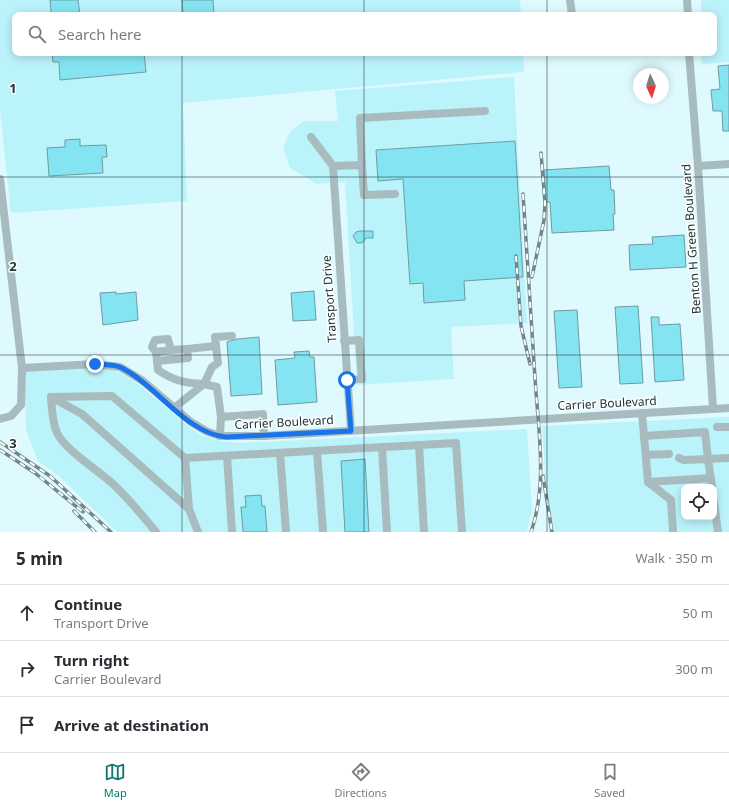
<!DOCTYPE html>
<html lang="en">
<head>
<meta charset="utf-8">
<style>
	:root { --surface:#fff; --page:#f7f7f7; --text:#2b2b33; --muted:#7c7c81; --line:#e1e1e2; --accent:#0f766e }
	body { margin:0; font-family:"Noto Sans",sans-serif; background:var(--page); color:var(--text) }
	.controls { position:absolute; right:12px; bottom:12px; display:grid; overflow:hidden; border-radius:8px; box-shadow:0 2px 10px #0003 }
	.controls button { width:36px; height:36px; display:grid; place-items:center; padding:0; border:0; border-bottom:1px solid var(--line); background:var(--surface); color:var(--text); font:20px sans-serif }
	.compass { position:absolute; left:633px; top:68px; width:36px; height:36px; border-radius:50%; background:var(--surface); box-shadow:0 2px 10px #0003; rotate:176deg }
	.stop { position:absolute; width:12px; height:12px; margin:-9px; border:3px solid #1a73e8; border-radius:50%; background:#fff }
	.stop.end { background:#1a73e8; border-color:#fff; box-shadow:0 1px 4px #0008 }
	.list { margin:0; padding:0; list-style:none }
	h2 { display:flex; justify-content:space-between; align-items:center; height:52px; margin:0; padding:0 16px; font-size:17px }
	h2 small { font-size:13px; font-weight:400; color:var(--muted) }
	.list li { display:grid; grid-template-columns:26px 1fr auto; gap:12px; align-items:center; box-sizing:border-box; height:56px; padding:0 16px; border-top:1px solid var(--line) }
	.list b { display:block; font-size:15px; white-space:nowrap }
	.list p { margin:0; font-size:13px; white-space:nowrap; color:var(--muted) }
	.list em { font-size:13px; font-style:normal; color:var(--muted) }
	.icon { flex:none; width:22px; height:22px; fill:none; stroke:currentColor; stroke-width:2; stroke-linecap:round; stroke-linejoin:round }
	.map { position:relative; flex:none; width:729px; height:532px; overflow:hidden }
	.search { position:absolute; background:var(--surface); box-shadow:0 2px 10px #0003; left:12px; right:12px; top:12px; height:44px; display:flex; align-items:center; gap:10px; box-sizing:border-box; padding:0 14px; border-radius:8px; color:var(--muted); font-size:15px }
	.sheet { height:220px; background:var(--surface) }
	nav { display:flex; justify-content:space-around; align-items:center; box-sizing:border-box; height:56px; border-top:1px solid var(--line); background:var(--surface); font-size:11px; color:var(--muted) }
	nav a { display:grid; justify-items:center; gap:2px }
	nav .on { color:var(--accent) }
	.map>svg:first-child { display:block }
</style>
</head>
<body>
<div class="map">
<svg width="729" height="532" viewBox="0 0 729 532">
	<rect width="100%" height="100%" fill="#dffafe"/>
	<g fill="#bbf3fb" fill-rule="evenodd">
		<polygon points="0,0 520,0 521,15 15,15 15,53 523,53 524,72 183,103 187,201 11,213 0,111"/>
		<polygon points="701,0 729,0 729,62 702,64 701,53 714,53 714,15 701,15"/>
		<polygon points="514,77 527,323 451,327 454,379 357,385 345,182 317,184 290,168 283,147 291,131 304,121 338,121 335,91"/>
		<polygon points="97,368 113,369 138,384 193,430 203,436 221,441 237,443 527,429 532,509 527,532 117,532 60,477 38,461 26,430 24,369"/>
		<path d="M 729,417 L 729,532 L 549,532 L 542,426 ZM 684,487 L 714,487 L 714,517 L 684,517 Z"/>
	</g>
	<g fill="#85e4f2" stroke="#6f9ba1">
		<polygon points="50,0 78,0 80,15 49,15 51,12"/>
		<polygon points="182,0 213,0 214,15 183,15"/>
		<polygon points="52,53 144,53 146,72 60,80 59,62 53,62"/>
		<polygon points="729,65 729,131 723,131 722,111 713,111 711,90 720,89 718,66"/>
		<polygon points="80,139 80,146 106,145 107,157 102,157 103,173 49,176 47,148 65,147 65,140"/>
		<polygon points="515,141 523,277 464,281 465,300 424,303 423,283 410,284 403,179 378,181 376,150"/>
		<polygon points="609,166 611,190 614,190 615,214 613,214 614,230 552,233 550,202 546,202 544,170"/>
		<polygon points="360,231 373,231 373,238 366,238 362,243 357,243 353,236 356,232"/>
		<polygon points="684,235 686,267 630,270 629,245 653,244 652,237"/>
		<polygon points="314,291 316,320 293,321 291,293"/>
		<polygon points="116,292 116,294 136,292 138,320 103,325 100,293"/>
		<polygon points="638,306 643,383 620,384 615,307"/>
		<polygon points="577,310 582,387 559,388 554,311"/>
		<polygon points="651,317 659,317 659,325 680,324 684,380 655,382"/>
		<polygon points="259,337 262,394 231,396 227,342 237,339"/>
		<polygon points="309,351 310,357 314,357 317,402 278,405 275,360 295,358 294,352"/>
		<polygon points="365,459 369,532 345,532 341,461"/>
		<polygon points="261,495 262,506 265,506 267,532 243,532 241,507 246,507 245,496"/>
	</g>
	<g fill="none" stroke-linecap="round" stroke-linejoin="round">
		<g stroke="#a8bcbf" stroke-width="8">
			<polyline points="570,0 572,15"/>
			<polyline points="687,0 688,15"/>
			<polyline points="689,53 698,166 713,409"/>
			<polyline points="311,137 333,166"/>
			<polyline points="362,165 360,118 485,111"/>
			<polyline points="333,166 351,431"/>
			<polyline points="333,166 362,165 364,195 395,194"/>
			<polyline points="698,166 729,164"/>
			<polyline points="0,179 22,368 21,405 11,416 0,419"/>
			<polyline points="344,341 359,340 362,379 347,380"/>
			<path d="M 216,346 L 218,363 L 212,367 L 204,384 C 185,383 174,381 158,370 L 157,361 L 188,358 L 187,349 Z"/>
			<polyline points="216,346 215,337 232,336"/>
			<polyline points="171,350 187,349"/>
			<polyline points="156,352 171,350 168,339 155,340 152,347 156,352 157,361"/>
			<polyline points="22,368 95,364 120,367 143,381 191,422 206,431 220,436 264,436 729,408"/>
			<polyline points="51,397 112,396 185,458 456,443 462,532"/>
			<polyline points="51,397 82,414 189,509 185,458"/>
			<path d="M 51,397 C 52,409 52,422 57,433 C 66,451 98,470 113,484 C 129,499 142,515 156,532"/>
			<polyline points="174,408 204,384 217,387 221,417 220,436"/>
			<polyline points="642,413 648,482 671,500 673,532"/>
			<polyline points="221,417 263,414 264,436"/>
			<polyline points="717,427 729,427"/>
			<polyline points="644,436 705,432 708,459 684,460 679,458"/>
			<polyline points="419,445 424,532"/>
			<polyline points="382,447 387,532"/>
			<polyline points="317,451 323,532"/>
			<polyline points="280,453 286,532"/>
			<polyline points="646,455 669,454"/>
			<polyline points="227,456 232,532"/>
			<polyline points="648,482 711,478"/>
			<polyline points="712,487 708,459 729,458"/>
			<polyline points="714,503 718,532"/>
			<polyline points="189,509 198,532"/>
		</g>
		<g stroke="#72878b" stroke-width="3.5">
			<g id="rail">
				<path d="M 523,194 C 527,255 531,317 535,378 C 538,428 548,484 531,532"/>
				<polyline points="516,256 521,326 530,364"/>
				<polyline points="532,277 544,220 545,203 541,153"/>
				<polyline points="0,442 50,476 111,532"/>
				<polyline points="0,450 35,473 83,512"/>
				<polyline points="543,476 552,532"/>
				<polyline points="74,511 95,532"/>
			</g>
		</g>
		<use href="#rail" stroke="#fff" stroke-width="2" stroke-dasharray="6" stroke-linecap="butt"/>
	</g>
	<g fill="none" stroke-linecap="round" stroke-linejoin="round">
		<path stroke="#1a73e8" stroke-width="5" d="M 95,364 C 103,365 115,364 122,368 C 156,385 187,434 226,437 L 351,431 L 347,380"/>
	</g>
	<path fill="none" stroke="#223437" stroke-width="1" stroke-opacity="0.55" d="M 182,0 L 182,15M 364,0 L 364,15M 547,0 L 547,15M 182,53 L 182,532M 364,53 L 364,532M 547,53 L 547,532M 0,177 L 729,177M 0,355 L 729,355"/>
	<g text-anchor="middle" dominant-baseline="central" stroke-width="3" stroke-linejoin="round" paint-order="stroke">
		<g font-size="12" fill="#223437" stroke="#fff">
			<text transform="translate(691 239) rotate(-94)">Benton H Green Boulevard</text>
			<text transform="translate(329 299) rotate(-94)">Transport Drive</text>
			<text transform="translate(607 403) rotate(-3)">Carrier Boulevard</text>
			<text transform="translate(284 422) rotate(-3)">Carrier Boulevard</text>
		</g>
	</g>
	<g font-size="13" text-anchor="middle" font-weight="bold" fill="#223437" stroke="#fff" stroke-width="3" stroke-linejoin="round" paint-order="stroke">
		<text x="13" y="93">1</text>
		<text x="13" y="271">2</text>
		<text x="13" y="448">3</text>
	</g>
</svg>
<div class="controls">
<button><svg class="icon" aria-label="locate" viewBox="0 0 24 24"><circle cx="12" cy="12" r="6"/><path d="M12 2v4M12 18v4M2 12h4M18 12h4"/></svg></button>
</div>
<svg class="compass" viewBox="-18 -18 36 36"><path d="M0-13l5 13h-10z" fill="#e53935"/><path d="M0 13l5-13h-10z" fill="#7c7c81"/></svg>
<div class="stop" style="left:347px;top:380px"></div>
<div class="stop end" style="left:95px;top:364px"></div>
<div class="search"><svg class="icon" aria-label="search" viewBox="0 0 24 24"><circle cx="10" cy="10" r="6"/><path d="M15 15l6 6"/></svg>Search here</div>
</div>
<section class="sheet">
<h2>5 min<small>Walk · 350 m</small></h2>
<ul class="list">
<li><svg class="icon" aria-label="ahead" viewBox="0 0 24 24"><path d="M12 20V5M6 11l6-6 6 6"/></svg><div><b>Continue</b><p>Transport Drive</p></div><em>50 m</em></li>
<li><svg class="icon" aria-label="right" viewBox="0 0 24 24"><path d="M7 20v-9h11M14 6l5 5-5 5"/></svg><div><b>Turn right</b><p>Carrier Boulevard</p></div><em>300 m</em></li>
<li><svg class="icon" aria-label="arrive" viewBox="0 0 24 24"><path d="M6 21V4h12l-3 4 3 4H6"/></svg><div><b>Arrive at destination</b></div></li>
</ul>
</section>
<nav>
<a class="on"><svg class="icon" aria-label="map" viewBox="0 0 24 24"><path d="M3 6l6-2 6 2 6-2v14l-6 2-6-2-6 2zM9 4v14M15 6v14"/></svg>Map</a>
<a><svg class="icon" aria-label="directions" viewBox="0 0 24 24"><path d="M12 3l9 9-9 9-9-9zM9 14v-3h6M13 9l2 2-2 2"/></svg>Directions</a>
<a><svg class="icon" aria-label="saved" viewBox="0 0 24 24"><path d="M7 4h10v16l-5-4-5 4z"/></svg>Saved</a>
</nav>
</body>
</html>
